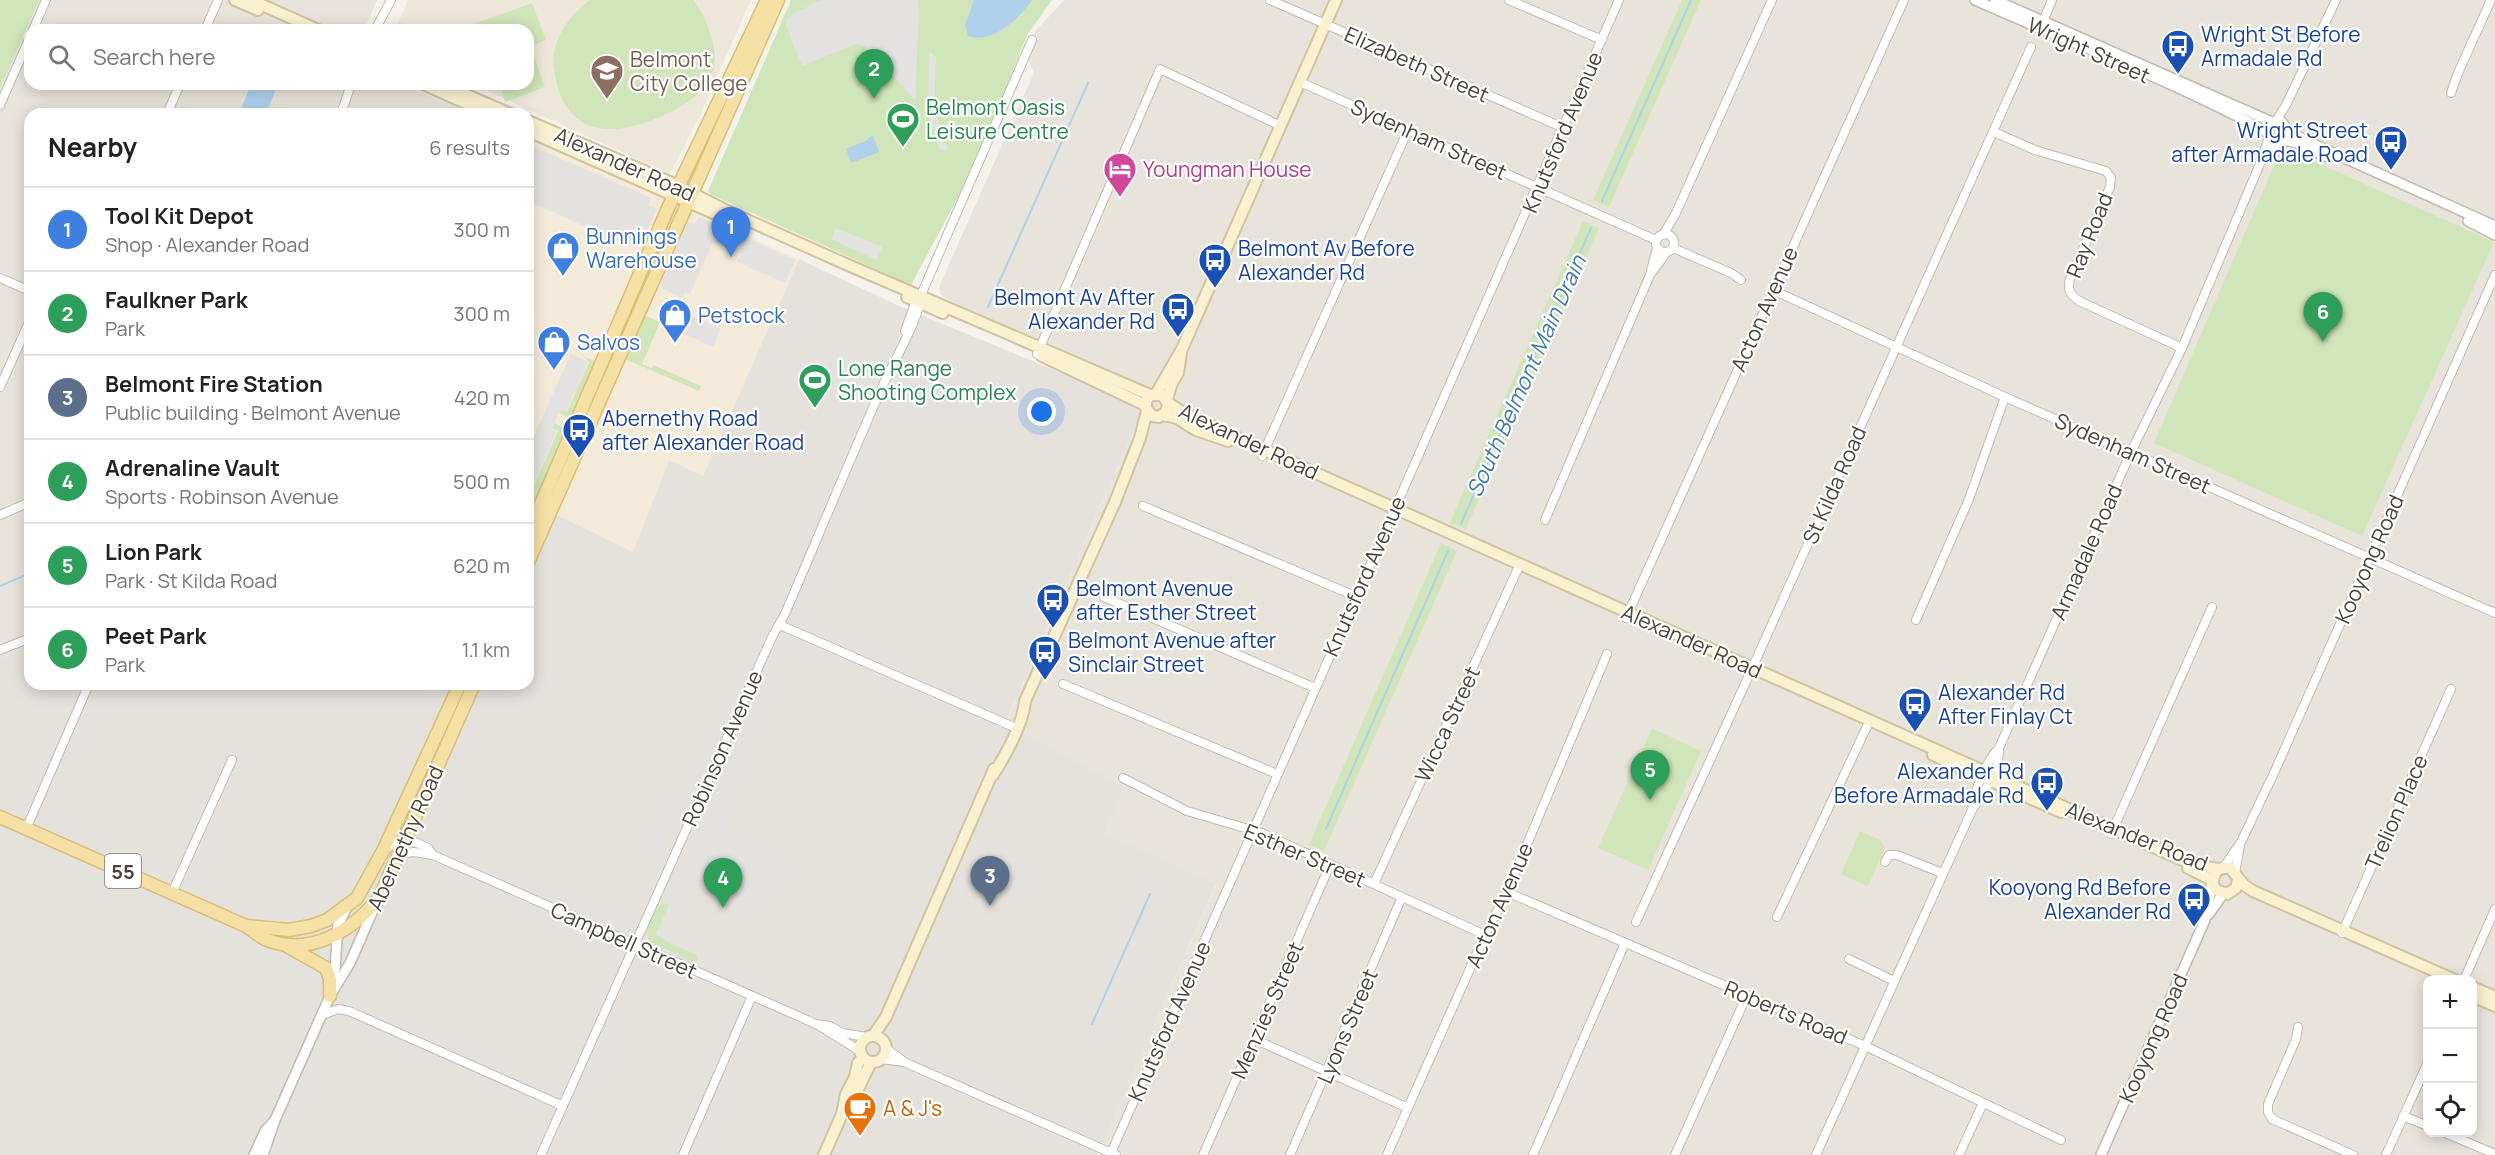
<!DOCTYPE html>
<html lang="en">
<head>
<meta charset="utf-8">
<style>
	:root { --surface:#fff; --page:#f6f6f6; --text:#222; --muted:#767676; --line:#e0e0e0; --accent:#111827 }
	body { margin:0; font-family:Manrope,sans-serif; background:var(--page); color:var(--text) }
	.controls { position:absolute; right:18px; bottom:18px; display:grid; overflow:hidden; border-radius:12px; box-shadow:0 3px 15px #0003 }
	.controls button { width:54px; height:54px; display:grid; place-items:center; padding:0; border:0; border-bottom:2px solid var(--line); background:var(--surface); color:var(--text); font:30px sans-serif }
	.you { position:absolute; left:1042px; top:412px; width:21px; height:21px; margin:-15px; border:4px solid #fff; border-radius:50%; background:#1a73e8; box-shadow:0 0 0 9px #1a73e833 }
	.badge { display:grid; place-items:center; width:39px; height:39px; border-radius:50%; background:var(--accent); color:#fff; font-size:20px; font-weight:700 }
	.pin { position:absolute; translate:-50% -50px; filter:drop-shadow(0 2px 3px #0008) }
	.pin::after { content:''; position:absolute; top:32px; width:21px; height:18px; background:inherit; clip-path:polygon(0 0,100% 0,50% 100%) }
	.list { margin:0; padding:0; list-style:none }
	h2 { display:flex; justify-content:space-between; align-items:center; height:78px; margin:0; padding:0 24px; font-size:26px }
	h2 small { font-size:20px; font-weight:400; color:var(--muted) }
	.list li { display:grid; grid-template-columns:39px 1fr auto; gap:18px; align-items:center; box-sizing:border-box; height:84px; padding:0 24px; border-top:2px solid var(--line) }
	.list b { display:block; font-size:22px; white-space:nowrap }
	.list p { margin:0; font-size:20px; white-space:nowrap; color:var(--muted) }
	.list em { font-size:20px; font-style:normal; color:var(--muted) }
	.icon { flex:none; width:33px; height:33px; fill:none; stroke:currentColor; stroke-width:2; stroke-linecap:round; stroke-linejoin:round }
	.map { position:relative; flex:none; width:2495px; height:1155px; overflow:hidden }
	.search { position:absolute; background:var(--surface); box-shadow:0 3px 15px #0003; left:24px; top:24px; width:510px; height:66px; display:flex; align-items:center; gap:15px; box-sizing:border-box; padding:0 21px; border-radius:18px; color:var(--muted); font-size:22px }
	.panel { position:absolute; background:var(--surface); box-shadow:0 3px 15px #0003; left:24px; top:108px; width:510px; height:582px; border-radius:18px }
	.map>svg:first-child { display:block }
</style>
</head>
<body>
<div class="map">
<svg width="2495" height="1155" viewBox="0 0 2495 1155">
	<rect width="100%" height="100%" fill="#f5f2ec"/>
	<g fill="#e8e4db" fill-rule="evenodd">
		<polygon points="0,0 377,0 364,30 30,30 30,84 402,84 472,114 30,114 30,645 0,658"/>
		<path d="M 1064,0 L 2495,0 L 2495,1155 L 1104,1155 L 1098,1152 L 1216,885 L 1104,833 L 1005,725 L 1144,407 L 1130,402 L 941,295 L 939,287 L 1034,73 L 1023,45 ZM 2428,980 L 2472,980 L 2472,1132 L 2428,1132 Z"/>
	</g>
	<polygon fill="#f4eada" points="528,138 799,259 703,476 669,461 633,553 528,507"/>
	<polygon fill="#e5e2dd" points="799,259 897,305 1144,407 1005,724 1124,787 1104,833 1216,884 1097,1155 0,1155 0,658 30,645 30,684 528,684 528,501 633,552 669,460 703,476"/>
	<polygon fill="#ece7d8" points="408,0 751,0 700,115 670,174 472,84 528,84 528,30 395,30"/>
	<g fill="#d0e5b9">
		<polygon points="0,0 39,0 0,88"/>
		<path d="M 590,0 L 694,0 C 706,19 721,51 712,73 C 704,94 685,105 666,114 C 613,139 563,138 554,69 C 550,42 569,15 590,0 Z"/>
		<polygon points="791,0 1052,0 1027,35 977,162 911,285 712,195 708,191"/>
		<polygon points="1682,0 1701,0 1609,207 1593,200"/>
		<polygon points="532,3 546,40 528,47 528,30 457,30"/>
		<polygon points="531,48 545,87 505,102 499,84 528,84 528,49"/>
		<polygon points="2282,147 2494,242 2362,536 2154,443"/>
		<polygon points="1583,221 1599,228 1466,529 1450,522"/>
		<polygon points="644,315 660,322 642,364 652,368 653,365 701,386 699,391 625,359"/>
		<polygon points="584,357 596,361 573,417 570,418 559,413 561,410 567,412 589,362"/>
		<polygon points="555,423 567,430 538,499 528,505 528,488 532,490 558,431 552,428"/>
		<polygon points="1441,543 1457,551 1324,851 1309,845"/>
		<polygon points="1652,728 1701,751 1648,870 1598,848"/>
		<polygon points="1860,831 1880,840 1885,848 1868,886 1841,874"/>
		<path d="M 663,903 L 669,905 L 656,934 L 667,942 L 695,954 L 698,958 L 695,962 L 690,963 L 688,959 L 661,947 L 659,949 L 649,942 C 645,931 652,910 663,903 Z"/>
	</g>
	<g fill="#e4e2e0">
		<polygon points="821,0 918,0 919,15 915,100 865,46 857,44 802,66 786,25 787,20 793,14"/>
		<polygon points="929,52 936,56 934,108 947,149 945,151 939,149 928,111"/>
		<polygon points="528,144 651,198 649,206 657,209 642,242 635,239 631,247 528,201"/>
		<polygon points="699,217 796,260 785,283 737,262 741,254 713,242 690,294 685,292 682,298 659,287 688,222 695,224"/>
		<polygon points="836,228 882,247 877,260 831,239"/>
		<polygon points="672,306 721,329 713,347 664,325"/>
		<polygon points="571,354 588,362 566,412 560,410 552,428 557,431 532,489 528,487 528,449"/>
		<polygon points="664,810 677,815 660,850 649,845"/>
		<polygon points="710,812 727,820 720,840 774,864 764,885 755,881 744,906 710,890 712,880 699,874 705,859 696,855 704,839 698,835"/>
		<polygon points="593,1049 600,1052 587,1082 580,1079"/>
	</g>
	<g fill="#afd1eb">
		<path d="M 974,0 L 1032,0 C 1019,19 992,44 968,36 L 965,25 Z"/>
		<polygon points="251,84 278,84 266,114 239,114"/>
		<polygon points="873,136 879,152 851,163 846,149 868,140 868,138"/>
	</g>
	<g fill="none" stroke-linecap="round" stroke-linejoin="round">
		<g stroke="#afd1eb" stroke-width="2">
			<polyline points="1602,201 1691,0"/>
			<polyline points="988,307 1088,83"/>
			<polyline points="1461,524 1591,228"/>
			<polyline points="0,586 30,573"/>
			<polyline points="1326,829 1448,551"/>
			<polyline points="1092,1024 1150,894"/>
		</g>
		<g stroke="#c0baaf" stroke-width="10">
			<g id="minor">
				<polyline points="1270,0 1564,128"/>
				<polyline points="1509,0 1602,40"/>
				<polyline points="2041,26 2052,0"/>
				<polyline points="33,30 46,0"/>
				<polyline points="205,30 218,0"/>
				<polyline points="375,30 391,0"/>
				<polyline points="1300,82 1656,240"/>
				<polyline points="2451,93 2458,73 2491,0"/>
				<polyline points="0,105 30,37"/>
				<polyline points="167,114 180,84"/>
				<polyline points="341,114 351,84"/>
				<polyline points="2276,121 2286,105 2336,0"/>
				<path d="M 1994,132 L 2035,150 L 2106,171 L 2111,178 L 2110,187 L 2070,279 C 2067,290 2070,294 2079,301 L 2182,348"/>
				<polyline points="2264,158 2279,141"/>
				<circle cx="1665" cy="243" r="9"/>
				<polyline points="1663,235 1676,213 1772,0"/>
				<polyline points="1673,248 1731,273 1741,280"/>
				<polyline points="1653,271 1667,252"/>
				<polyline points="0,278 30,291"/>
				<polyline points="1773,290 2005,397 2495,613"/>
				<polyline points="905,331 917,298"/>
				<polyline points="1037,354 1160,69 1281,126"/>
				<polyline points="0,387 30,320"/>
				<polyline points="1262,456 1408,130"/>
				<polyline points="1143,506 1355,596"/>
				<polyline points="0,515 30,502"/>
				<polyline points="1545,520 1650,275 1657,248"/>
				<polyline points="1104,597 1315,688"/>
				<polyline points="1626,618 1904,0"/>
				<polyline points="1916,620 1969,499 2005,397"/>
				<polyline points="780,625 1016,728"/>
				<polyline points="0,650 30,638"/>
				<polyline points="1063,684 1277,774"/>
				<polyline points="1123,778 1187,811 1262,833 1485,935"/>
				<path d="M 1973,808 C 1984,794 2000,767 1999,748"/>
				<polyline points="26,829 89,684"/>
				<polyline points="2111,834 2212,607"/>
				<polyline points="386,849 394,843 406,838 428,848 433,855"/>
				<polyline points="398,854 414,852 433,855 816,1024 830,1026 842,1033 867,1037"/>
				<polyline points="1885,862 1889,855 1897,855 1942,873"/>
				<polyline points="2223,868 2241,842 2274,773 2495,275"/>
				<polyline points="2235,872 2240,846"/>
				<polyline points="1374,884 1520,564"/>
				<polyline points="1507,892 1865,1046 2061,1140"/>
				<polyline points="172,893 232,760"/>
				<polyline points="1777,917 1870,720"/>
				<polyline points="1636,922 1750,673 2031,47"/>
				<polyline points="2342,933 2451,689"/>
				<polyline points="1849,959 1894,981"/>
				<polyline points="2464,980 2495,909"/>
				<polyline points="322,1015 338,1009 349,1011 563,1106"/>
				<polyline points="818,1025 860,1051"/>
				<polyline points="2298,1027 2296,1039 2268,1104 2268,1112 2272,1119 2353,1155"/>
				<polyline points="1254,1039 1408,1108"/>
				<polyline points="887,1049 903,1061"/>
				<polyline points="882,1059 904,1062 1116,1155"/>
				<polyline points="2403,1116 2428,1126"/>
				<polyline points="2443,1132 2495,1154"/>
				<polyline points="1111,1153 1619,0"/>
				<path d="M 541,1155 L 772,637 L 785,614 C 818,537 850,459 884,383 C 893,363 922,313 921,295 L 1032,40"/>
				<polyline points="683,1155 752,996"/>
				<polyline points="1203,1155 1330,865"/>
				<polyline points="1290,1155 1402,897"/>
				<polyline points="1387,1155 1485,935 1507,892 1607,654"/>
				<polyline points="1533,1155 1625,943"/>
				<polyline points="1675,1155 1747,995"/>
				<path d="M 1816,1155 L 1972,810 C 1975,790 1985,762 1999,748 L 2131,452 L 2182,348 L 2262,159 L 2269,137"/>
				<polyline points="1959,1155 1983,1103"/>
				<polyline points="2386,1155 2428,1062"/>
			</g>
		</g>
		<g stroke="#c0baaf" stroke-width="12">
			<g id="tertiary">
				<path d="M 1975,0 C 2073,44 2174,81 2267,132"/>
				<polyline points="1995,0 2272,122"/>
				<polyline points="2288,131 2285,138 2279,141 2271,139 2267,132 2272,122 2282,122 2288,131 2307,141 2495,226"/>
				<polyline points="2283,140 2297,143 2327,157"/>
				<polyline points="2468,221 2495,235"/>
				<polyline points="2209,914 2223,894"/>
				<polyline points="334,984 338,925 347,907"/>
				<polyline points="254,1155 265,1131 274,1121"/>
				<polyline points="263,1155 275,1120 330,996 350,963 375,906"/>
				<polyline points="2101,1155 2205,920 2212,883"/>
			</g>
		</g>
		<g stroke="#d0c5a0" stroke-width="14">
			<g id="secondary">
				<polyline points="235,0 258,10"/>
				<polyline points="251,0 318,30"/>
				<polyline points="423,84 490,114"/>
				<polyline points="441,84 511,114"/>
				<polyline points="528,121 672,183 729,212 848,265 1150,395"/>
				<polyline points="528,131 736,223"/>
				<polyline points="907,297 943,313"/>
				<polyline points="1042,356 1145,405"/>
				<polyline points="1156,394 1182,349 1336,0"/>
				<polyline points="1167,399 1172,383 1178,373 1181,353"/>
				<polyline points="1168,403 1166,412 1159,417 1152,416 1146,408 1146,401 1150,395 1162,395 1168,403 1182,412 1264,450 2185,861 2204,867 2219,869"/>
				<polyline points="1163,415 1177,418 1196,430 1228,441"/>
				<polyline points="1933,755 2061,812"/>
				<path d="M 993,775 C 1005,756 1023,724 1025,701 L 1115,502 L 1140,438 L 1147,411"/>
				<polyline points="2188,868 2212,880"/>
				<polyline points="2238,879 2236,888 2227,894 2216,890 2212,883 2216,871 2223,868 2230,868 2244,885 2253,891 2455,980"/>
				<polyline points="2472,987 2495,997"/>
				<polyline points="2472,996 2495,1006"/>
				<circle cx="873" cy="1049" r="13"/>
				<polyline points="873,1036 886,1017 994,769"/>
				<polyline points="842,1114 850,1106 871,1062"/>
				<polyline points="824,1155 842,1114 846,1094 855,1077 858,1063 863,1057"/>
			</g>
		</g>
		<g stroke="#dabe75" stroke-width="15">
			<g id="primary">
				<polyline points="528,534 669,206 767,0"/>
				<polyline points="528,562 778,0"/>
				<path d="M 0,817 L 246,926 C 252,930 259,936 265,939 C 310,958 354,930 380,896 L 474,684"/>
				<polyline points="247,926 289,930 311,926 327,920 357,898 384,849 460,684"/>
				<polyline points="287,946 326,968 330,979 330,996"/>
			</g>
		</g>
		<use href="#minor" stroke="#fff" stroke-width="8"/>
		<use href="#tertiary" stroke="#fff" stroke-width="9"/>
		<use href="#secondary" stroke="#faf1d1" stroke-width="10"/>
		<use href="#primary" stroke="#f5e0a5" stroke-width="12"/>
	</g>
	<defs>
		<g id="bus-pin" transform="scale(1.725)"><path d="M0 17L-7.5 6A9.5 9.5 0 1 1 7.5 6Z" fill="#1a4fb4" stroke="#fff"/><path d="M-5-6H5V4H4V6H2V4H-2V6H-4V4H-5ZM-3.5-4V0h7V-4ZM-3.5 1.2v1.5H-2V1.2ZM2 1.2v1.5H3.5V1.2Z" fill="#fff"/></g>
		<g id="school-pin" transform="scale(1.725)"><path d="M0 17L-7.5 6A9.5 9.5 0 1 1 7.5 6Z" fill="#8d6e63" stroke="#fff"/><path d="M0-5L7-2L0 1L-7-2ZM-4 1L0 2.5L4 1V4Q0 6-4 4Z" fill="#fff"/></g>
		<g id="stadium-pin" transform="scale(1.725)"><path d="M0 17L-7.5 6A9.5 9.5 0 1 1 7.5 6Z" fill="#2e9e5b" stroke="#fff"/><path d="M0-5a6.5 5 0 1 0 0 10a6.5 5 0 1 0 0-10ZM-3.5-1.8h7v3.6h-7Z" fill="#fff"/></g>
		<g id="hotel-pin" transform="scale(1.725)"><path d="M0 17L-7.5 6A9.5 9.5 0 1 1 7.5 6Z" fill="#d1479c" stroke="#fff"/><path d="M-6-4.5h1.5V1H6V5H4.5V3h-9V5H-6ZM-4 0a1.8 1.8 0 1 1 3.6 0ZM.5 0V-2.5h3Q6-2.5 6 0Z" fill="#fff"/></g>
		<g id="shop-pin" transform="scale(1.725)"><path d="M0 17L-7.5 6A9.5 9.5 0 1 1 7.5 6Z" fill="#3f7fe0" stroke="#fff"/><path d="M-5-2.5h2.3a2.7 3.5 0 0 1 5.4 0H5L5.5 6h-11ZM-1.5-2.5h3a1.5 2.3 0 0 0-3 0Z" fill="#fff"/></g>
		<g id="cafe-pin" transform="scale(1.725)"><path d="M0 17L-7.5 6A9.5 9.5 0 1 1 7.5 6Z" fill="#e8710a" stroke="#fff"/><path d="M-5.5-4.5H6V0H3Q3 3.5 0 3.5H-2.5Q-5.5 3.5-5.5 0ZM3-3.2v2h1.7v-2ZM-6 4.5H4V6H-6Z" fill="#fff"/></g>
	</defs>
	<g fill-rule="evenodd">
		<use href="#bus-pin" x="2178" y="46"/>
		<use href="#school-pin" x="607" y="71"/>
		<use href="#stadium-pin" x="903" y="119"/>
		<use href="#bus-pin" x="2391" y="142"/>
		<use href="#hotel-pin" x="1120" y="169"/>
		<use href="#shop-pin" x="563" y="248"/>
		<use href="#bus-pin" x="1215" y="260"/>
		<use href="#bus-pin" x="1178" y="309"/>
		<use href="#shop-pin" x="675" y="315"/>
		<use href="#shop-pin" x="554" y="342"/>
		<use href="#stadium-pin" x="815" y="380"/>
		<use href="#bus-pin" x="579" y="430"/>
		<use href="#bus-pin" x="1053" y="600"/>
		<use href="#bus-pin" x="1045" y="652"/>
		<use href="#bus-pin" x="1915" y="704"/>
		<use href="#bus-pin" x="2047" y="783"/>
		<use href="#bus-pin" x="2194" y="899"/>
		<use href="#cafe-pin" x="860" y="1108"/>
	</g>
	<g text-anchor="middle" dominant-baseline="central" stroke-width="4.5" stroke-linejoin="round" paint-order="stroke">
		<rect fill="#fff" stroke="#807b75" stroke-width="1.5" x="105" y="854" width="36" height="34" rx="4.5"/>
		<g font-size="20" font-weight="bold" fill="#49433a">
			<text x="123" y="871">55</text>
		</g>
		<g font-size="21" fill="#164399" stroke="#fff" text-anchor="start">
			<text x="2201" y="34">Wright St Before<tspan x="2201" dy="24">Armadale Rd</tspan></text>
			<text x="2368" y="130" text-anchor="end">Wright Street<tspan x="2368" dy="24">after Armadale Road</tspan></text>
			<text x="1238" y="248">Belmont Av Before<tspan x="1238" dy="24">Alexander Rd</tspan></text>
			<text x="1155" y="297" text-anchor="end">Belmont Av After<tspan x="1155" dy="24">Alexander Rd</tspan></text>
			<text x="602" y="418">Abernethy Road<tspan x="602" dy="24">after Alexander Road</tspan></text>
			<text x="1076" y="588">Belmont Avenue<tspan x="1076" dy="24">after Esther Street</tspan></text>
			<text x="1068" y="640">Belmont Avenue after<tspan x="1068" dy="24">Sinclair Street</tspan></text>
			<text x="1938" y="692">Alexander Rd<tspan x="1938" dy="24">After Finlay Ct</tspan></text>
			<text x="2024" y="771" text-anchor="end">Alexander Rd<tspan x="2024" dy="24">Before Armadale Rd</tspan></text>
			<text x="2171" y="887" text-anchor="end">Kooyong Rd Before<tspan x="2171" dy="24">Alexander Rd</tspan></text>
		</g>
		<g font-size="21" fill="#49433a" stroke="#fff">
			<text transform="translate(2089 50) rotate(24)">Wright Street</text>
			<text transform="translate(1417 64) rotate(24)">Elizabeth Street</text>
			<text transform="translate(1562 132) rotate(-67)">Knutsford Avenue</text>
			<text transform="translate(1429 139) rotate(24)">Sydenham Street</text>
			<text transform="translate(625 164) rotate(24)">Alexander Road</text>
			<text transform="translate(2089 235) rotate(-68)">Ray Road</text>
			<text transform="translate(1764 309) rotate(-66)">Acton Avenue</text>
			<text transform="translate(1249 441) rotate(25)">Alexander Road</text>
			<text transform="translate(2133 453) rotate(24)">Sydenham Street</text>
			<text transform="translate(1834 485) rotate(-66)">St Kilda Road</text>
			<text transform="translate(2086 552) rotate(-66)">Armadale Road</text>
			<text transform="translate(2369 559) rotate(-66)">Kooyong Road</text>
			<text transform="translate(1364 576) rotate(-66)">Knutsford Avenue</text>
			<text transform="translate(1692 641) rotate(24)">Alexander Road</text>
			<text transform="translate(1447 724) rotate(-65)">Wicca Street</text>
			<text transform="translate(722 748) rotate(-66)">Robinson Avenue</text>
			<text transform="translate(2396 812) rotate(-66)">Trelion Place</text>
			<text transform="translate(2137 836) rotate(22)">Alexander Road</text>
			<text transform="translate(405 838) rotate(-66)">Abernethy Road</text>
			<text transform="translate(1305 855) rotate(23)">Esther Street</text>
			<text transform="translate(1499 905) rotate(-66)">Acton Avenue</text>
			<text transform="translate(624 940) rotate(24)">Campbell Street</text>
			<text transform="translate(1267 1010) rotate(-66)">Menzies Street</text>
			<text transform="translate(1786 1012) rotate(23)">Roberts Road</text>
			<text transform="translate(1169 1021) rotate(-66)">Knutsford Avenue</text>
			<text transform="translate(1347 1026) rotate(-67)">Lyons Street</text>
			<text transform="translate(2153 1038) rotate(-66)">Kooyong Road</text>
		</g>
		<g font-size="21" fill="#785e54" stroke="#fff" text-anchor="start">
			<text x="630" y="59">Belmont<tspan x="630" dy="24">City College</tspan></text>
		</g>
		<g font-size="21" fill="#27864d" stroke="#fff" text-anchor="start">
			<text x="926" y="107">Belmont Oasis<tspan x="926" dy="24">Leisure Centre</tspan></text>
			<text x="838" y="368">Lone Range<tspan x="838" dy="24">Shooting Complex</tspan></text>
		</g>
		<g font-size="21" fill="#b23c85" stroke="#fff" text-anchor="start">
			<text x="1143" y="169">Youngman House</text>
		</g>
		<g font-size="21" fill="#366cbe" stroke="#fff" text-anchor="start">
			<text x="586" y="236">Bunnings<tspan x="586" dy="24">Warehouse</tspan></text>
			<text x="698" y="315">Petstock</text>
			<text x="577" y="342">Salvos</text>
		</g>
		<g font-size="21" fill="#c56008" stroke="#fff" text-anchor="start">
			<text x="883" y="1108">A &amp; J's</text>
		</g>
		<g font-size="22" font-style="italic" fill="#3c7aac" stroke="#fff">
			<text transform="translate(1526 376) rotate(-66)">South Belmont Main Drain</text>
		</g>
	</g>
</svg>
<div class="controls">
<button>+</button>
<button>−</button>
<button><svg class="icon" aria-label="locate" viewBox="0 0 24 24"><circle cx="12" cy="12" r="6"/><path d="M12 2v4M12 18v4M2 12h4M18 12h4"/></svg></button>
</div>
<div class="you"></div>
<div class="pin badge" style="left:731px;top:257px;background:#3f7fe0">1</div>
<div class="pin badge" style="left:874px;top:99px;background:#2e9e5b">2</div>
<div class="pin badge" style="left:990px;top:906px;background:#5c6f8a">3</div>
<div class="pin badge" style="left:723px;top:908px;background:#2e9e5b">4</div>
<div class="pin badge" style="left:1650px;top:800px;background:#2e9e5b">5</div>
<div class="pin badge" style="left:2323px;top:342px;background:#2e9e5b">6</div>
<div class="search"><svg class="icon" aria-label="search" viewBox="0 0 24 24"><circle cx="10" cy="10" r="6"/><path d="M15 15l6 6"/></svg>Search here</div>
<section class="panel">
<h2>Nearby<small>6 results</small></h2>
<ul class="list">
<li><span class="badge" style="background:#3f7fe0">1</span><div><b>Tool Kit Depot</b><p>Shop · Alexander Road</p></div><em>300 m</em></li>
<li><span class="badge" style="background:#2e9e5b">2</span><div><b>Faulkner Park</b><p>Park</p></div><em>300 m</em></li>
<li><span class="badge" style="background:#5c6f8a">3</span><div><b>Belmont Fire Station</b><p>Public building · Belmont Avenue</p></div><em>420 m</em></li>
<li><span class="badge" style="background:#2e9e5b">4</span><div><b>Adrenaline Vault</b><p>Sports · Robinson Avenue</p></div><em>500 m</em></li>
<li><span class="badge" style="background:#2e9e5b">5</span><div><b>Lion Park</b><p>Park · St Kilda Road</p></div><em>620 m</em></li>
<li><span class="badge" style="background:#2e9e5b">6</span><div><b>Peet Park</b><p>Park</p></div><em>1.1 km</em></li>
</ul>
</section>
</div>
</body>
</html>
